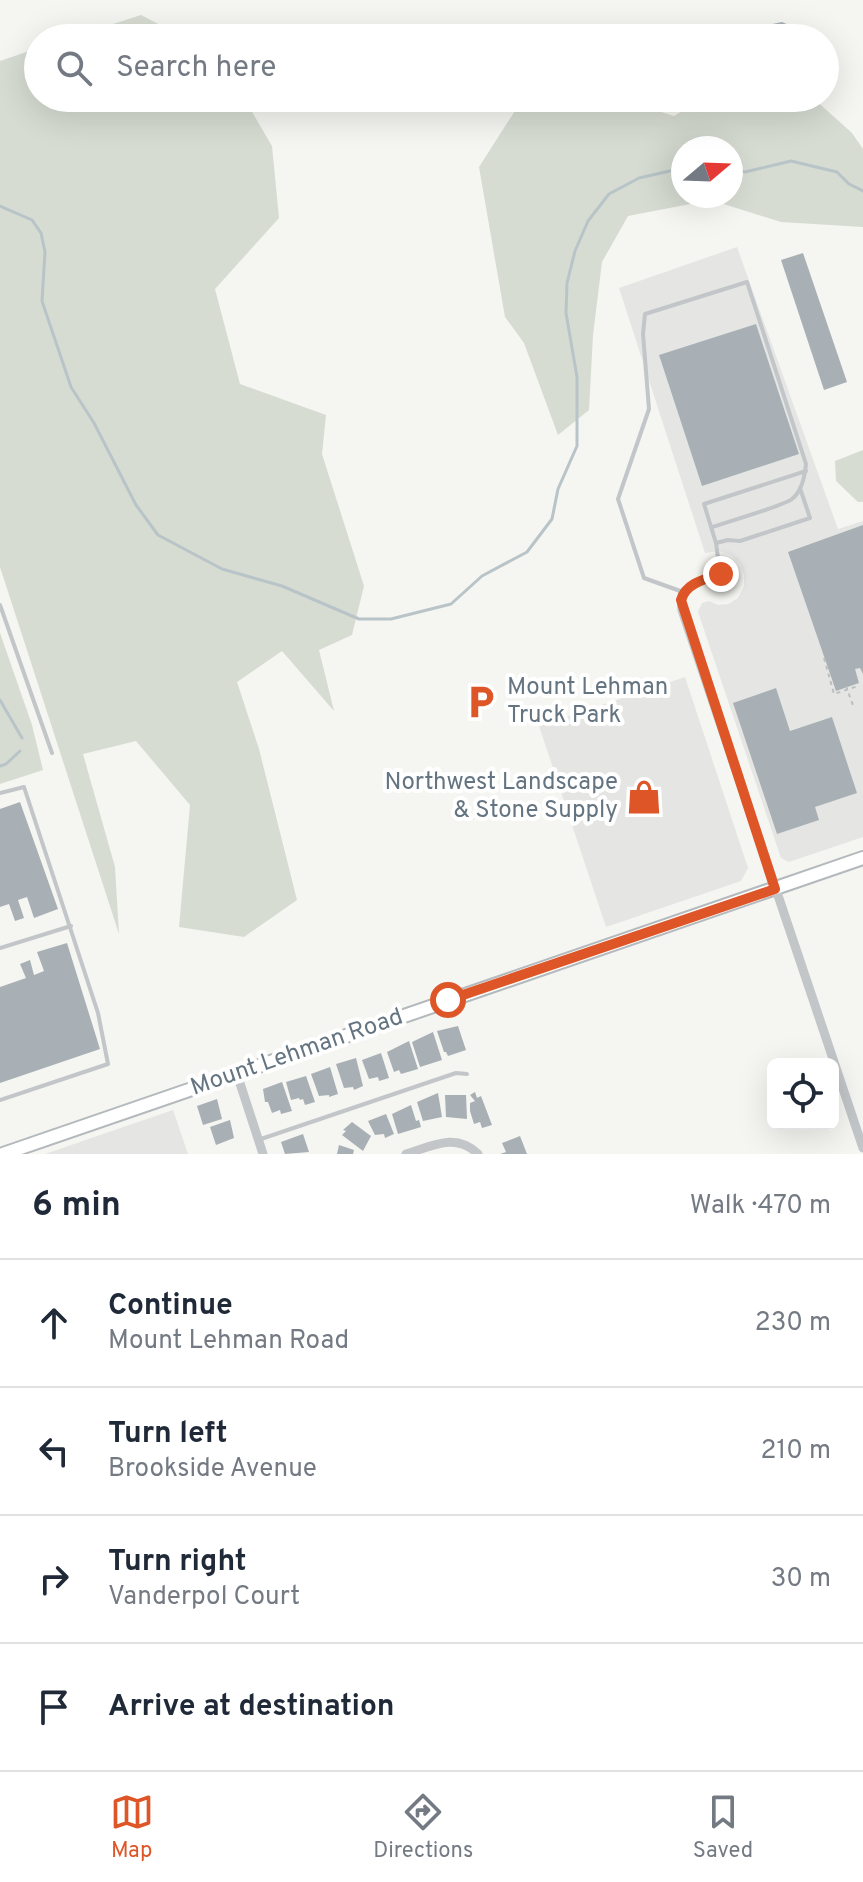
<!DOCTYPE html>
<html lang="en">
<head>
<meta charset="utf-8">
<style>
	:root { --surface:#fff; --page:#f2f2f3; --text:#1f2937; --muted:#747a83; --line:#e0e1e3; --accent:#de5627 }
	body { margin:0; font-family:Overpass,sans-serif; background:var(--page); color:var(--text) }
	.controls { position:absolute; right:24px; bottom:24px; display:grid; overflow:hidden; border-radius:12px; box-shadow:0 8px 32px #0002 }
	.controls button { width:72px; height:72px; display:grid; place-items:center; padding:0; border:0; border-bottom:2px solid var(--line); background:var(--surface); color:var(--text); font:40px sans-serif }
	.compass { position:absolute; left:671px; top:136px; width:72px; height:72px; border-radius:50%; background:var(--surface); box-shadow:0 8px 32px #0002; rotate:71deg }
	.stop { position:absolute; width:24px; height:24px; margin:-18px; border:6px solid #de5627; border-radius:50%; background:#fff }
	.stop.end { background:#de5627; border-color:#fff; box-shadow:0 2px 8px #0008 }
	.list { margin:0; padding:0; list-style:none }
	h2 { display:flex; justify-content:space-between; align-items:center; height:104px; margin:0; padding:0 32px; font-size:34px }
	h2 small { font-size:26px; font-weight:400; color:var(--muted) }
	.list li { display:grid; grid-template-columns:52px 1fr auto; gap:24px; align-items:center; box-sizing:border-box; height:128px; padding:0 32px; border-top:2px solid var(--line) }
	.list b { display:block; font-size:30px; white-space:nowrap }
	.list p { margin:0; font-size:26px; white-space:nowrap; color:var(--muted) }
	.list em { font-size:26px; font-style:normal; color:var(--muted) }
	.icon { flex:none; width:44px; height:44px; fill:none; stroke:currentColor; stroke-width:2; stroke-linecap:round; stroke-linejoin:round }
	.map { position:relative; flex:none; width:863px; height:1154px; overflow:hidden }
	.search { position:absolute; background:var(--surface); box-shadow:0 8px 32px #0002; left:24px; right:24px; top:24px; height:88px; display:flex; align-items:center; gap:20px; box-sizing:border-box; padding:0 28px; border-radius:44px; color:var(--muted); font-size:30px }
	.sheet { height:616px; background:var(--surface) }
	nav { display:flex; justify-content:space-around; align-items:center; box-sizing:border-box; height:112px; border-top:2px solid var(--line); background:var(--surface); font-size:22px; color:var(--muted) }
	nav a { display:grid; justify-items:center; gap:4px }
	nav .on { color:var(--accent) }
	.map>svg:first-child { display:block }
</style>
</head>
<body>
<div class="map">
<svg width="863" height="1154" viewBox="0 0 863 1154">
	<rect width="100%" height="100%" fill="#f5f5f1"/>
	<g fill="#e5e6e4">
		<polygon points="737,247 838,529 863,521 863,837 789,862 781,858 698,612 702,603 709,601 718,605 728,604 738,598 744,586 744,575 740,564 731,555 719,551 705,553 619,288"/>
		<polygon points="685,677 748,868 741,881 606,927 539,726"/>
		<polygon points="173,1110 188,1154 45,1154"/>
	</g>
	<g fill="#d6dcd2" fill-rule="evenodd">
		<polygon points="141,15 185,38 70,38"/>
		<polygon points="38,48 38,98 244,98 272,146 279,218 215,289 240,384 326,415 322,454 364,586 352,635 319,650 334,711 282,651 237,682 259,749 297,900 244,937 179,927 190,805 136,741 83,754 115,867 119,934 0,567 0,61"/>
		<path d="M 517,98 L 617,98 L 674,116 L 703,98 L 813,98 L 852,133 L 863,149 L 863,227 L 781,222 L 711,200 L 628,216 L 602,262 L 593,335 L 589,410 L 558,435 L 524,343 L 505,317 L 479,167 L 518,106 ZM 683,148 L 731,148 L 731,196 L 683,196 Z"/>
		<polygon points="863,450 863,502 858,502 836,481 835,461"/>
		<polygon points="0,633 32,725 43,770 0,784"/>
	</g>
	<g fill="none" stroke-linecap="round" stroke-linejoin="round">
		<g stroke="#b9c4c8" stroke-width="3">
			<polyline points="731,169 745,172 791,161 837,172 849,184 863,191"/>
			<polyline points="0,206 32,220 41,233 45,252 42,301 71,387 94,423 136,505 158,535 222,569 282,586 359,619 391,619 451,604 482,576 527,552 552,519 558,489 577,446 577,377 566,313 567,283 575,251 588,221 609,194 639,178 683,168"/>
			<polyline points="0,700 22,738"/>
			<polyline points="0,766 6,764 20,751"/>
		</g>
	</g>
	<g fill="#a8b0b5">
		<polygon points="782,22 791,26 795,38 767,38 763,26"/>
		<polygon points="803,253 847,382 824,390 781,260"/>
		<polygon points="756,324 799,454 702,486 659,355"/>
		<polygon points="863,525 863,674 860,668 855,669 859,683 836,691 788,552"/>
		<polygon points="776,688 790,731 832,717 857,793 815,807 819,820 777,834 733,703"/>
		<polygon points="20,802 58,909 34,918 27,897 18,900 24,918 15,921 9,904 0,907 0,809"/>
		<polygon points="67,943 100,1049 0,1083 0,987 26,978 20,964 30,960 34,975 44,971 37,952"/>
		<polygon points="458,1026 466,1050 448,1056 446,1052 444,1052 437,1031"/>
		<polygon points="433,1032 442,1060 420,1067 412,1042"/>
		<polygon points="409,1041 418,1069 401,1074 399,1070 394,1072 387,1052"/>
		<polygon points="381,1053 389,1078 379,1081 378,1077 369,1079 362,1060"/>
		<polygon points="356,1058 363,1086 354,1090 353,1087 344,1088 336,1064"/>
		<polygon points="330,1067 338,1094 329,1097 329,1095 319,1096 311,1074"/>
		<polygon points="306,1076 315,1102 305,1105 303,1099 300,1100 299,1098 291,1100 286,1082"/>
		<polygon points="282,1082 292,1111 281,1114 280,1110 272,1113 268,1102 265,1102 263,1089"/>
		<polygon points="475,1092 477,1098 481,1096 492,1125 482,1128 480,1122 474,1124 470,1111 470,1103 475,1101 470,1095"/>
		<polygon points="438,1093 442,1117 423,1121 417,1102"/>
		<polygon points="445,1095 466,1095 467,1119 446,1117"/>
		<polygon points="217,1099 222,1119 203,1125 197,1106"/>
		<polygon points="411,1105 416,1121 419,1120 421,1127 398,1134 392,1114"/>
		<polygon points="386,1114 394,1134 385,1138 384,1134 375,1135 368,1121"/>
		<polygon points="230,1120 234,1138 216,1145 210,1127"/>
		<polygon points="352,1122 371,1136 363,1151 342,1135 346,1131 343,1130"/>
		<polygon points="303,1134 309,1152 285,1154 281,1142"/>
		<polygon points="520,1136 527,1154 500,1154 506,1152 502,1143"/>
		<polygon points="339,1145 354,1150 353,1154 337,1154"/>
	</g>
	<g fill="none" stroke-linecap="round" stroke-linejoin="round">
		<g stroke="#b4b9bd" stroke-width="16">
			<polyline id="secondary" points="3,1154 863,858"/>
		</g>
		<g stroke="#bcbec0" stroke-width="2" stroke-dasharray="4 4" stroke-linecap="butt">
			<polyline points="824,658 834,694 858,686"/>
			<polyline points="846,686 854,708"/>
		</g>
		<g stroke="#c2c6c9" stroke-width="4">
			<polyline points="716,543 728,540 740,541 810,518 800,488"/>
			<polyline points="720,573 716,543 704,504 806,471"/>
			<path d="M 683,592 L 644,578 L 618,499 L 649,409 L 643,334 L 645,314 L 747,282 L 806,464 C 805,475 802,491 792,499 C 783,506 727,522 712,527"/>
			<polyline points="0,605 52,753"/>
			<polyline points="0,793 24,787 98,1013 108,1064 0,1100"/>
			<polyline points="0,948 71,926"/>
			<polyline points="261,1139 456,1073 467,1074"/>
		</g>
		<g stroke="#c2c6c9" stroke-width="9">
			<path d="M 721,574 C 701,581 678,585 682,610 L 863,1148"/>
			<polyline points="237,1074 263,1154"/>
			<path d="M 406,1154 C 432,1146 456,1132 478,1154"/>
		</g>
		<use href="#secondary" stroke="#fff" stroke-width="12"/>
	</g>
	<g fill="none" stroke-linecap="round" stroke-linejoin="round">
		<path stroke="#de5627" stroke-width="10" d="M 448,1000 L 775,889 L 681,600 C 686,583 705,579 721,574"/>
	</g>
	<defs>
		<g id="parking-bare" transform="scale(2.76)"><path d="M-3.5-5.5H1a3.5 3.5 0 0 1 0 7H-1V5.5H-3.5ZM-1-3.4V-.6H.8a1.4 1.4 0 0 0 0-2.8Z" fill="#de5627" stroke="#fff" stroke-width="2.5" paint-order="stroke"/></g>
		<g id="shop-bare" transform="scale(2.76)"><path d="M-5-2.5h2.3a2.7 3.5 0 0 1 5.4 0H5L5.5 6h-11ZM-1.5-2.5h3a1.5 2.3 0 0 0-3 0Z" fill="#de5627" stroke="#fff" stroke-width="2.5" paint-order="stroke"/></g>
	</defs>
	<g fill-rule="evenodd">
		<use href="#parking-bare" x="481" y="702"/>
		<use href="#shop-bare" x="644" y="797"/>
	</g>
	<g text-anchor="middle" dominant-baseline="central" stroke-width="8" stroke-linejoin="round" paint-order="stroke">
		<g font-size="24" fill="#647481" stroke="#fff" text-anchor="start">
			<text x="507" y="688">Mount Lehman<tspan x="507" dy="28">Truck Park</tspan></text>
			<text x="618" y="783" text-anchor="end">Northwest Landscape<tspan x="618" dy="28">&amp; Stone Supply</tspan></text>
		</g>
		<g font-size="24" fill="#647481" stroke="#fff">
			<text transform="translate(297 1053) rotate(-19)">Mount Lehman Road</text>
		</g>
	</g>
</svg>
<div class="controls">
<button><svg class="icon" aria-label="locate" viewBox="0 0 24 24"><circle cx="12" cy="12" r="6"/><path d="M12 2v4M12 18v4M2 12h4M18 12h4"/></svg></button>
</div>
<svg class="compass" viewBox="-18 -18 36 36"><path d="M0-13l5 13h-10z" fill="#e53935"/><path d="M0 13l5-13h-10z" fill="#747a83"/></svg>
<div class="stop" style="left:448px;top:1000px"></div>
<div class="stop end" style="left:721px;top:574px"></div>
<div class="search"><svg class="icon" aria-label="search" viewBox="0 0 24 24"><circle cx="10" cy="10" r="6"/><path d="M15 15l6 6"/></svg>Search here</div>
</div>
<section class="sheet">
<h2>6 min<small>Walk · 470 m</small></h2>
<ul class="list">
<li><svg class="icon" aria-label="ahead" viewBox="0 0 24 24"><path d="M12 20V5M6 11l6-6 6 6"/></svg><div><b>Continue</b><p>Mount Lehman Road</p></div><em>230 m</em></li>
<li><svg class="icon" aria-label="left" viewBox="0 0 24 24"><path d="M17 20v-9H6M10 6l-5 5 5 5"/></svg><div><b>Turn left</b><p>Brookside Avenue</p></div><em>210 m</em></li>
<li><svg class="icon" aria-label="right" viewBox="0 0 24 24"><path d="M7 20v-9h11M14 6l5 5-5 5"/></svg><div><b>Turn right</b><p>Vanderpol Court</p></div><em>30 m</em></li>
<li><svg class="icon" aria-label="arrive" viewBox="0 0 24 24"><path d="M6 21V4h12l-3 4 3 4H6"/></svg><div><b>Arrive at destination</b></div></li>
</ul>
</section>
<nav>
<a class="on"><svg class="icon" aria-label="map" viewBox="0 0 24 24"><path d="M3 6l6-2 6 2 6-2v14l-6 2-6-2-6 2zM9 4v14M15 6v14"/></svg>Map</a>
<a><svg class="icon" aria-label="directions" viewBox="0 0 24 24"><path d="M12 3l9 9-9 9-9-9zM9 14v-3h6M13 9l2 2-2 2"/></svg>Directions</a>
<a><svg class="icon" aria-label="saved" viewBox="0 0 24 24"><path d="M7 4h10v16l-5-4-5 4z"/></svg>Saved</a>
</nav>
</body>
</html>
